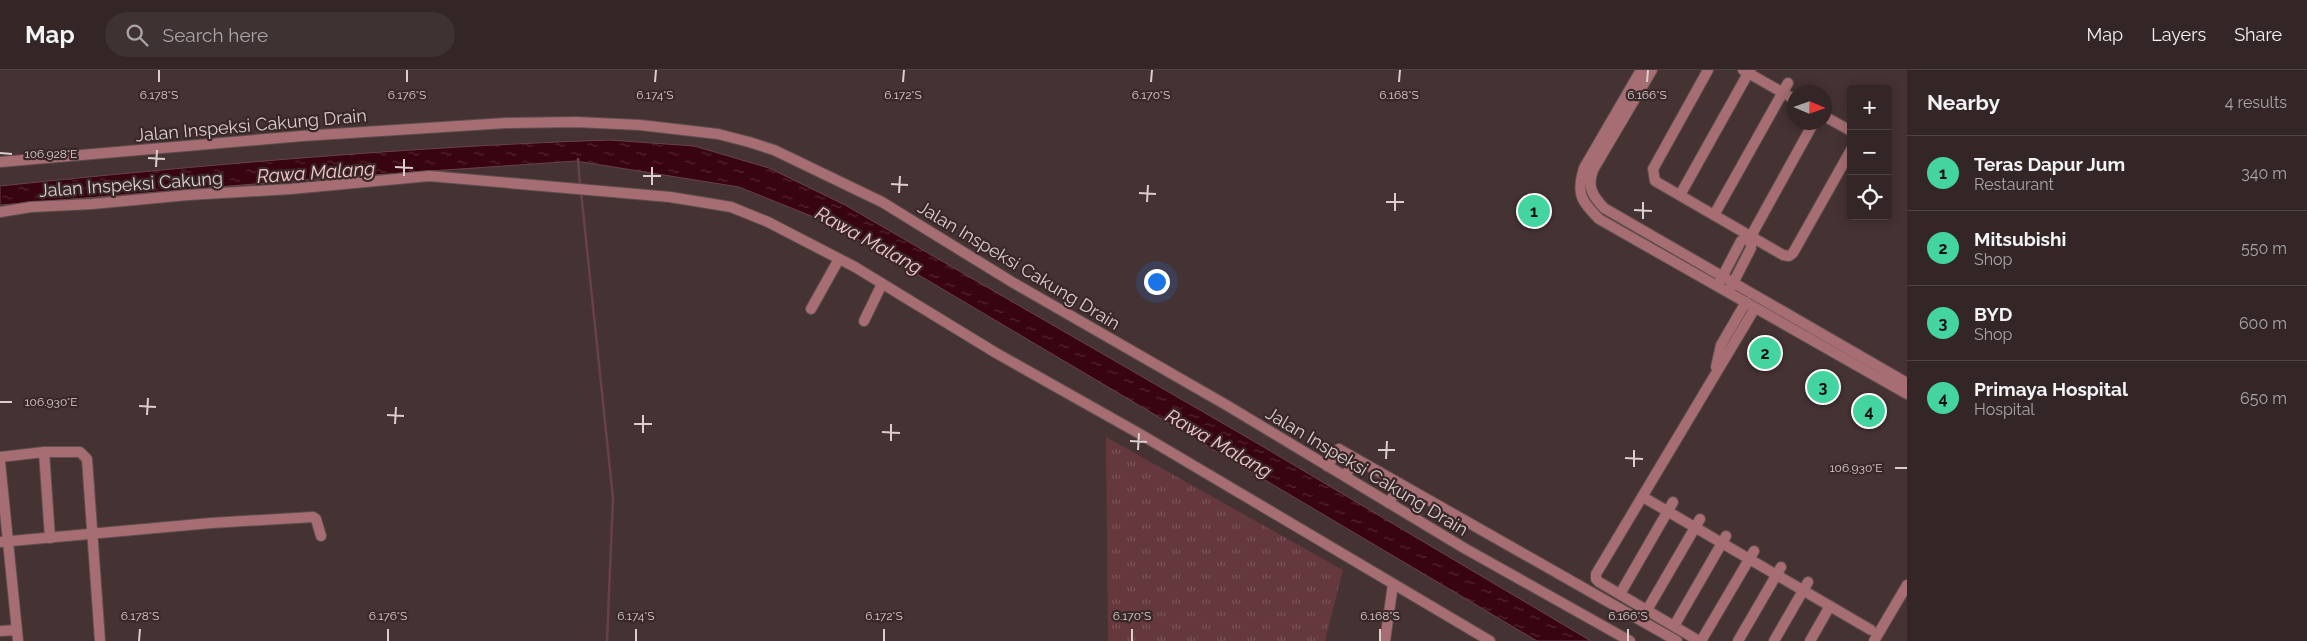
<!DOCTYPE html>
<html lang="en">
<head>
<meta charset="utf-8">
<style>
	:root { --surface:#342626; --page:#3f3232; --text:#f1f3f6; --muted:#a9a5a7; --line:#4e4343; --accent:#44d4a0 }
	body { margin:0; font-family:Raleway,sans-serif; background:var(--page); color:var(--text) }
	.controls { position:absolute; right:15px; top:15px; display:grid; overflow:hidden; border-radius:5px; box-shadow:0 2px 12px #0003 }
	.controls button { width:45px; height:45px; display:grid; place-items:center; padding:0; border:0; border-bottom:1px solid var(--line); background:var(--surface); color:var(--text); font:25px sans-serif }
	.compass { position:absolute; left:1787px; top:15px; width:45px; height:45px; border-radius:50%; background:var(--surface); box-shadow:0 2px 12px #0003; rotate:92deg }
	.you { position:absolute; left:1156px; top:211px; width:18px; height:18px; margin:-12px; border:4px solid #fff; border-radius:50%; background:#1a73e8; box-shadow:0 0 0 8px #1a73e833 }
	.badge { display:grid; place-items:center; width:32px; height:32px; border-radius:50%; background:var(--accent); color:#111; font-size:16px; font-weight:700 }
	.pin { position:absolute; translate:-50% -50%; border:2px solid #fff; box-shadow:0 1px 5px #0006 }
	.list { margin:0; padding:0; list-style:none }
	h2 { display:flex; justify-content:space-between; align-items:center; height:65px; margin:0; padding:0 20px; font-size:21px }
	h2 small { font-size:16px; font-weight:400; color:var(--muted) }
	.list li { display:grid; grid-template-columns:32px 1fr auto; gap:15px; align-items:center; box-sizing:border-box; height:75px; padding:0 20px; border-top:1px solid var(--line) }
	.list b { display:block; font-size:19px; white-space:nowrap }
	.list p { margin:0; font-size:16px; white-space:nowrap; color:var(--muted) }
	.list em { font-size:16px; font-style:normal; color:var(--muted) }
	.icon { flex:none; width:28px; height:28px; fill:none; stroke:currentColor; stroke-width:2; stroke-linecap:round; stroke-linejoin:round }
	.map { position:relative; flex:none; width:1907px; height:571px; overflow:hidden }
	header { display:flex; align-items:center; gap:30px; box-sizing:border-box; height:70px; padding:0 25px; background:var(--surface); border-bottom:1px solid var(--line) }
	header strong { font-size:24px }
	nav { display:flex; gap:28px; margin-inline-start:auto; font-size:18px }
	.search { width:350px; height:45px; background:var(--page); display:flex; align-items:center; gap:12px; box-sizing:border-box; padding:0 18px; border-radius:28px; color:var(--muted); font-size:19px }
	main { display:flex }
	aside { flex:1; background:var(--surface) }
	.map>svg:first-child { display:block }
</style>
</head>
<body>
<header>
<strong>Map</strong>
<div class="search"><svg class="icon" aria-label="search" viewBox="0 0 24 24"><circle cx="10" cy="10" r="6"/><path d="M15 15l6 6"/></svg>Search here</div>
<nav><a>Map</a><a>Layers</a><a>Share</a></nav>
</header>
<main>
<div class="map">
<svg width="1907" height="571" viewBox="0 0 1907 571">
	<defs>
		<pattern id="grass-tufts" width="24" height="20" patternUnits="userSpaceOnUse" patternTransform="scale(1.25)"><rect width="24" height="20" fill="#64383c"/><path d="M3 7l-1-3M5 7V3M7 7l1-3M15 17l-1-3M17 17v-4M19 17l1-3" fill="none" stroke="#7a5457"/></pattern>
		<pattern id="water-ripples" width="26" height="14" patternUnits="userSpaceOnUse" patternTransform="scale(1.25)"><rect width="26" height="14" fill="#37040f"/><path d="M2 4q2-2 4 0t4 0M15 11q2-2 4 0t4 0" fill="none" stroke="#532731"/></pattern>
	</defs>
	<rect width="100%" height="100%" fill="#453233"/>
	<polygon fill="url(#grass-tufts)" points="1106,367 1343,500 1325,571 1108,571"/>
	<path fill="url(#water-ripples)" stroke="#684148" d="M 609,70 L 694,76 L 769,98 L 845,135 L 1250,369 L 1591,571 L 1537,571 L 836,156 L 739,117 L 576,91 L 315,109 L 0,135 L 0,116 C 202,95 406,77 609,70 Z"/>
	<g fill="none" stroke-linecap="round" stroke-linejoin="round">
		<g stroke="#684148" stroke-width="2.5">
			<polyline points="578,89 580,116"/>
			<polyline points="581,122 613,428 607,571"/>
		</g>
		<g stroke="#604e4f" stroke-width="12">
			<g id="minor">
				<path d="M 1641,0 L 1584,98 C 1576,124 1581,131 1599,149 L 1907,324"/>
				<path d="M 1652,0 L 1593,100 C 1587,117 1592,125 1604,138 L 1907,313"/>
				<polyline points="1708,0 1653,99 1655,111 1783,185 1789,186 1793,183 1851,80"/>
				<polyline points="1743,0 1794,29"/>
				<polyline points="1824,46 1851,61"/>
				<polyline points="0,92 302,66 506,53 576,52 640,55 718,64 749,72 774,80 882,132 1012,212 1228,336 1464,478 1630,571"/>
				<polyline points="1680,125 1750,0"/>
				<polyline points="0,142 31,137 92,134 188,125 291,119 429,106 670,127 731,137 768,152 855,197 996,283 1140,364 1490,571"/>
				<polyline points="1714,145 1788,13"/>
				<polyline points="1719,213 1741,171 1751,166"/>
				<polyline points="1730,219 1751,178 1751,166 1814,52"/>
				<polyline points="811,239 839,189"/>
				<polyline points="864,251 882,214"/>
				<polyline points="1716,297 1721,275 1746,232"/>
				<polyline points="44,382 80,382 87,389 100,571"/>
				<polyline points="0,387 44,382 50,468"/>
				<polyline points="0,392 18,571"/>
				<polyline points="1327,396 1339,379 1677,571"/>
				<polyline points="1345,406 1356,389"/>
				<polyline points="1643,427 1871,560"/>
				<polyline points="1389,433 1400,414"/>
				<polyline points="0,472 211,453 313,447 316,449 321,466"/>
				<polyline points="1620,524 1673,432"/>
				<polyline points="1647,540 1700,449"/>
				<polyline points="1674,556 1726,466"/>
				<polyline points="0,561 17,560"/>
				<polyline points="1385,571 1393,514"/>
				<polyline points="1699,571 1599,512 1596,509 1596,504 1755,238"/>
				<polyline points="1701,571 1754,481"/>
				<polyline points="1738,571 1781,497"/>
				<polyline points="1774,571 1808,512"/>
				<polyline points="1810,571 1830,536"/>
				<polyline points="1874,571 1907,515"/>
			</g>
		</g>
		<use href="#minor" stroke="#a66e72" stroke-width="10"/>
	</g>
	<path fill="none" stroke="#dacece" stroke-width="2" d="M 159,12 L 159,0M 407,12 L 407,0M 655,12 L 656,0M 903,12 L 904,0M 1151,12 L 1152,0M 1399,12 L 1400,0M 1647,12 L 1648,0M 0,83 L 12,84M 148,88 L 165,89M 156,97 L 157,80M 395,97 L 413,98M 404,106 L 404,89M 643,106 L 661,106M 891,114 L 908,115M 652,115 L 652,97M 899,123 L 900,106M 1139,123 L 1156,124M 1147,132 L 1148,115M 1386,132 L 1404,132M 1634,140 L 1652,141M 1395,141 L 1395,123M 1643,149 L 1643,132M 0,332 L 12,332M 139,336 L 156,337M 147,345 L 148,328M 387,345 L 404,346M 395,354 L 396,337M 634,354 L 652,354M 882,362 L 900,363M 643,363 L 643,345M 891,371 L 891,354M 1130,371 L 1147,372M 1138,380 L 1139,363M 1378,380 L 1395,380M 1625,388 L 1643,389M 1386,389 L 1387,371M 1634,397 L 1634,380M 1895,398 L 1907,398M 139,571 L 140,559M 388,571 L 388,559M 636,571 L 636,559M 884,571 L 884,559M 1132,571 L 1132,559M 1380,571 L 1380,559M 1628,571 L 1628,559"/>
	<g text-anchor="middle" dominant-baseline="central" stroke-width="4.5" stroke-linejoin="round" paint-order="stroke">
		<g font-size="18" fill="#dacece" stroke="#3a2829">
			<text transform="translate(251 55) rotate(-5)">Jalan Inspeksi Cakung Drain</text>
			<text transform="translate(131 114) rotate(-4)">Jalan Inspeksi Cakung</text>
			<text transform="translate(1019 195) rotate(31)">Jalan Inspeksi Cakung Drain</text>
			<text transform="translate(1367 401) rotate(31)">Jalan Inspeksi Cakung Drain</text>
		</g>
		<g font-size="19" font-style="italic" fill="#f5c8cb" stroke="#3a2829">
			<text transform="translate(316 102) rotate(-4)">Rawa Malang</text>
			<text transform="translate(869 170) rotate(29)">Rawa Malang</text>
			<text transform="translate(1219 373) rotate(30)">Rawa Malang</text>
		</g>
	</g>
	<g font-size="12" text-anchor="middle" fill="#dacece" stroke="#3a2829" stroke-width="4.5" stroke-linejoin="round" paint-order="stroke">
		<text x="159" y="29">6.178°S</text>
		<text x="407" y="29">6.176°S</text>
		<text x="655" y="29">6.174°S</text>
		<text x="903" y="29">6.172°S</text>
		<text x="1151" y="29">6.170°S</text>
		<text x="1399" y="29">6.168°S</text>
		<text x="1647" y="29">6.166°S</text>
		<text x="51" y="88">106.928°E</text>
		<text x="51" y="336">106.930°E</text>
		<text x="1856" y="402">106.930°E</text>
		<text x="140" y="550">6.178°S</text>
		<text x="388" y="550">6.176°S</text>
		<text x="636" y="550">6.174°S</text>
		<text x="884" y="550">6.172°S</text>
		<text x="1132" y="550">6.170°S</text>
		<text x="1380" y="550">6.168°S</text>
		<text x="1628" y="550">6.166°S</text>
	</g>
</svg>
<div class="controls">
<button>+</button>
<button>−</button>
<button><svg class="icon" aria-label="locate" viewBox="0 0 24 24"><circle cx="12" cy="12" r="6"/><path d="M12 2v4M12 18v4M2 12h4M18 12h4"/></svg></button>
</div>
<svg class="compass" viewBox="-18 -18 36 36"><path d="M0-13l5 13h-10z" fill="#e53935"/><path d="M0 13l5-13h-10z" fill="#a9a5a7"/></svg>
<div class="you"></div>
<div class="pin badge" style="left:1534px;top:141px">1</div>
<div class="pin badge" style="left:1765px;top:283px">2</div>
<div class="pin badge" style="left:1823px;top:317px">3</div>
<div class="pin badge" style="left:1869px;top:341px">4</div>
</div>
<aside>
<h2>Nearby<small>4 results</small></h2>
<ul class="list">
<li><span class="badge">1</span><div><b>Teras Dapur Jum</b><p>Restaurant</p></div><em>340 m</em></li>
<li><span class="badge">2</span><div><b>Mitsubishi</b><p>Shop</p></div><em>550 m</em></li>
<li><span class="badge">3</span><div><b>BYD</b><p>Shop</p></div><em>600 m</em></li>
<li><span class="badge">4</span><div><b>Primaya Hospital</b><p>Hospital</p></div><em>650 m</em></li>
</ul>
</aside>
</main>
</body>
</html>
